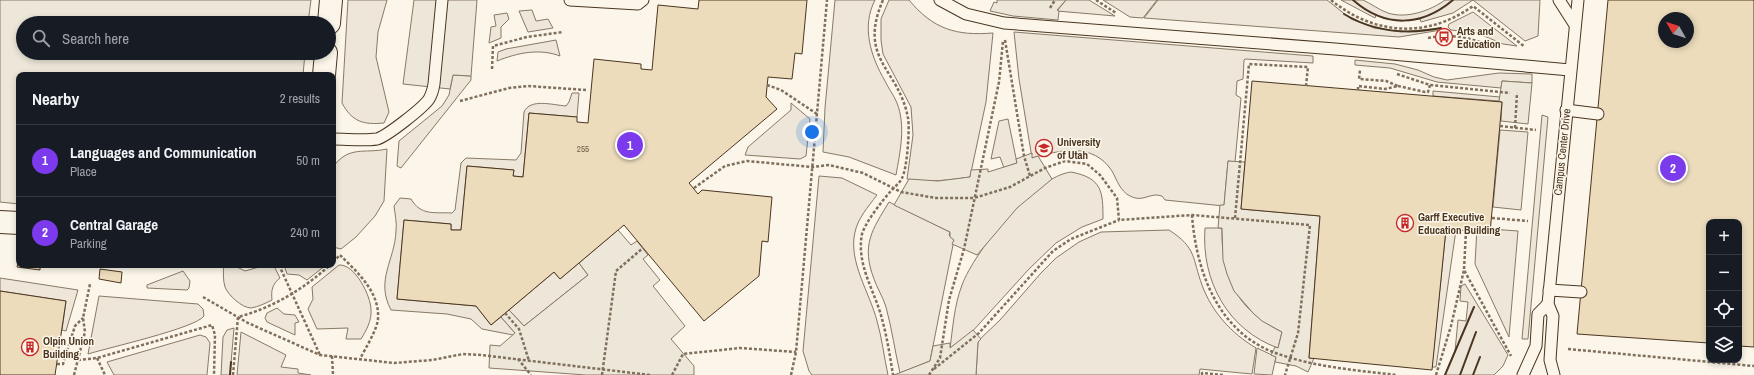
<!DOCTYPE html>
<html lang="en">
<head>
<meta charset="utf-8">
<style>
	:root { --surface:#171b24; --page:#20242c; --text:#f1f3f6; --muted:#9ea1a6; --line:#363941; --accent:#7c3aed }
	body { margin:0; font-family:"Archivo Narrow",sans-serif; background:var(--page); color:var(--text) }
	.controls { position:absolute; right:12px; bottom:12px; display:grid; overflow:hidden; border-radius:8px; box-shadow:0 2px 6px #0003 }
	.controls button { width:36px; height:36px; display:grid; place-items:center; padding:0; border:0; border-bottom:1px solid var(--line); background:var(--surface); color:var(--text); font:20px sans-serif }
	.compass { position:absolute; left:1658px; top:12px; width:36px; height:36px; border-radius:50%; background:var(--surface); box-shadow:0 2px 6px #0003; rotate:309deg }
	.you { position:absolute; left:812px; top:132px; width:14px; height:14px; margin:-10px; border:3px solid #fff; border-radius:50%; background:#1a73e8; box-shadow:0 0 0 6px #1a73e833 }
	.badge { display:grid; place-items:center; width:26px; height:26px; border-radius:50%; background:var(--accent); color:#fff; font-size:13px; font-weight:700 }
	.pin { position:absolute; translate:-50% -50%; border:2px solid #fff; box-shadow:0 1px 4px #0006 }
	.list { margin:0; padding:0; list-style:none }
	h2 { display:flex; justify-content:space-between; align-items:center; height:52px; margin:0; padding:0 16px; font-size:17px }
	h2 small { font-size:13px; font-weight:400; color:var(--muted) }
	.list li { display:grid; grid-template-columns:26px 1fr auto; gap:12px; align-items:center; box-sizing:border-box; height:72px; padding:0 16px; border-top:1px solid var(--line) }
	.list b { display:block; font-size:15px; white-space:nowrap }
	.list p { margin:0; font-size:13px; white-space:nowrap; color:var(--muted) }
	.list em { font-size:13px; font-style:normal; color:var(--muted) }
	.icon { flex:none; width:22px; height:22px; fill:none; stroke:currentColor; stroke-width:2; stroke-linecap:round; stroke-linejoin:round }
	.map { position:relative; flex:none; width:1754px; height:375px; overflow:hidden }
	.search { position:absolute; background:var(--surface); box-shadow:0 2px 6px #0003; left:16px; top:16px; width:320px; height:44px; display:flex; align-items:center; gap:10px; box-sizing:border-box; padding:0 14px; border-radius:22px; color:var(--muted); font-size:15px }
	.panel { position:absolute; background:var(--surface); box-shadow:0 2px 6px #0003; left:16px; top:72px; width:320px; height:196px; border-radius:8px }
	.map>svg:first-child { display:block }
</style>
</head>
<body>
<div class="map">
<svg width="1754" height="375" viewBox="0 0 1754 375">
	<rect width="100%" height="100%" fill="#fbf6e9"/>
	<g fill="#ede6d9" stroke="#887966">
		<path d="M 348,0 L 387,0 L 378,32 L 376,57 L 389,112 L 384,123 C 364,125 352,122 342,103 Z"/>
		<path d="M 835,0 L 875,0 C 861,27 871,57 885,81 C 888,88 894,95 897,103 C 906,126 900,152 896,175 L 849,157 L 823,152 L 825,108 Z"/>
		<path d="M 889,0 L 909,0 C 933,29 956,36 993,33 L 986,102 L 970,177 C 949,180 928,183 907,179 L 913,135 L 911,107 L 883,54 L 881,40 L 881,19 Z"/>
		<polygon points="1066,0 1089,0 1115,16 1057,11"/>
		<polygon points="1103,0 1157,0 1143,18 1130,17"/>
		<polygon points="1158,0 1327,0 1351,19 1374,28 1401,32 1441,28 1441,30 1399,37 1144,18"/>
		<path d="M 1341,0 C 1347,0 1357,0 1363,0 C 1370,3 1379,10 1388,13 C 1406,19 1430,11 1445,0 L 1540,0 L 1538,36 L 1525,41 L 1473,0 L 1453,13 L 1421,22 L 1420,19 C 1405,21 1390,22 1376,15 L 1375,18 Z"/>
		<polygon points="532,10 536,21 548,19 553,28 528,32 519,11"/>
		<polygon points="1473,12 1517,46 1503,44 1477,33 1451,30 1448,27 1449,24"/>
		<polygon points="507,13 509,19 501,27 501,38 489,43 491,27 496,26 494,15"/>
		<path d="M 1014,32 L 1313,56 L 1313,63 L 1245,59 L 1244,60 L 1243,79 L 1237,81 L 1236,95 L 1241,98 L 1235,162 L 1228,161 L 1224,206 L 1165,200 L 1162,196 L 1157,195 C 1147,195 1141,202 1130,196 C 1120,191 1117,180 1112,171 C 1093,142 1060,150 1032,158 L 1019,79 Z"/>
		<path d="M 556,40 L 560,56 C 539,48 517,53 497,61 L 498,52 L 506,49 Z"/>
		<polygon points="1355,60 1395,64 1418,70 1434,77 1447,80 1499,73 1532,74 1532,83 1502,81 1501,88 1437,82 1390,68 1355,65"/>
		<polygon points="453,75 471,76 471,80 401,168 397,166 399,141 442,106 449,95"/>
		<polygon points="1433,91 1500,97 1499,101 1433,96"/>
		<path d="M 572,93 L 579,93 L 577,117 L 529,113 L 523,177 L 513,176 L 514,170 L 467,166 L 461,230 L 451,230 L 451,224 L 404,220 L 397,299 L 476,306 L 491,325 L 501,317 L 515,333 L 513,335 L 482,329 L 471,319 L 447,314 L 391,310 C 375,280 395,260 396,231 C 397,223 395,214 394,206 L 400,198 L 411,199 C 421,216 434,212 452,213 L 455,210 L 461,163 L 466,158 L 516,160 L 521,153 L 524,112 C 530,98 553,105 566,106 L 569,102 Z"/>
		<polygon points="791,103 810,119 806,156 800,159 745,155 748,147 791,110"/>
		<polygon points="1542,115 1548,117 1528,339 1522,339"/>
		<polygon points="1008,119 1017,163 1004,168 1000,157 991,159 999,121"/>
		<polygon points="1500,130 1528,132 1521,210 1493,207"/>
		<path d="M 387,149 L 384,201 L 375,216 L 356,237 L 341,249 L 333,247 L 333,167 C 349,145 364,154 387,149 Z"/>
		<path d="M 1071,172 C 1102,178 1103,191 1103,219 L 1082,227 L 1056,243 L 1029,269 L 970,334 L 950,348 C 953,327 954,306 962,285 C 974,252 1035,176 1071,172 Z"/>
		<path d="M 819,176 L 842,178 L 877,195 C 868,207 858,218 855,232 C 848,262 870,293 877,321 C 882,338 884,357 888,375 L 812,375 L 809,371 L 803,351 Z"/>
		<path d="M 889,202 L 950,232 L 949,235 L 954,240 L 930,361 L 900,373 C 895,352 892,329 886,307 C 883,297 877,288 874,279 C 861,245 872,230 889,202 Z"/>
		<path d="M 1205,228 L 1222,228 C 1221,277 1237,310 1282,332 L 1278,348 C 1228,330 1201,281 1205,228 Z"/>
		<polygon points="1477,228 1518,231 1509,337 1475,264"/>
		<polygon points="1446,229 1456,230 1436,367 1432,367"/>
		<path d="M 1169,230 C 1197,248 1192,258 1202,285 C 1212,312 1231,333 1256,348 L 1252,374 L 1200,369 L 1199,375 L 976,375 L 978,341 L 1000,320 L 1041,273 L 1056,258 L 1079,242 L 1101,232 Z"/>
		<polygon points="579,263 588,275 524,326 509,310 554,272 560,279"/>
		<path d="M 233,265 L 245,271 L 266,265 L 274,266 L 280,278 C 272,284 271,291 272,300 C 266,303 258,307 251,308 C 242,308 228,295 225,287 C 223,281 223,271 224,265 Z"/>
		<polygon points="284,265 326,265 307,280 299,275 287,274"/>
		<path d="M 339,265 C 355,264 371,296 371,310 C 372,320 366,331 361,339 L 346,339 L 348,328 L 317,329 L 308,309 L 313,299 L 312,287 Z"/>
		<polygon points="183,271 190,281 189,288 187,290 147,288 147,285"/>
		<polygon points="0,278 78,290 66,331 62,330 66,301 0,291"/>
		<polygon points="1465,284 1508,355 1503,366 1494,375 1445,375 1455,351 1458,320 1466,321 1468,302 1460,301 1461,286"/>
		<path d="M 99,296 L 198,304 L 203,309 L 204,316 C 196,328 107,348 88,354 Z"/>
		<polygon points="277,308 284,314 295,315 299,322 295,323 295,335 267,322 265,318 267,313"/>
		<polygon points="234,328 230,375 221,375 223,337 227,330"/>
		<polygon points="241,332 286,355 281,367 298,369 298,373 311,375 237,375"/>
		<polygon points="200,335 206,337 210,343 207,375 114,375 107,362"/>
		<polygon points="1257,348 1276,357 1272,375 1254,374"/>
	</g>
	<g fill="#ede7d9" stroke="#887966">
		<polygon points="0,0 311,0 308,23 23,23 23,53 305,53 303,75 19,75 19,204 0,202"/>
		<polygon points="414,0 477,0 471,76 453,75 450,89 403,84"/>
		<polygon points="997,0 1066,0 1057,10 1059,11 1058,20 1013,16 990,11 994,2 997,3"/>
		<polygon points="1502,81 1532,83 1528,124 1501,121 1502,102 1499,101"/>
		<polygon points="1032,153 1032,158 1038,156 1052,179 1017,208 977,255 952,244 954,240 950,237 950,232 894,205 909,179 938,181 970,177 971,170 988,169 988,172 1017,163 1016,159"/>
		<polygon points="1228,161 1245,162 1241,209 1320,216 1309,358 1314,358 1308,372 1296,366 1275,362 1276,357 1271,355 1275,347 1278,348 1282,332 1262,321 1253,313 1234,291 1227,274 1223,260 1222,228 1218,228 1220,205 1224,205"/>
		<polygon points="618,230 631,245 637,241 648,255 643,259 660,280 653,286 685,326 671,339 694,366 694,375 586,375 489,368 490,345 500,346 515,333 501,317 509,310 524,326 588,275 579,263"/>
		<polygon points="973,330 981,339 978,342 976,375 894,375 930,361 933,346 950,343 950,348"/>
	</g>
	<g fill="#ecdcbc" stroke="#4a3520" fill-rule="evenodd">
		<polygon points="699,0 807,0 802,54 795,53 792,79 768,77 766,97 777,109 689,183 698,194 702,190 772,197 768,242 762,241 759,276 704,321 624,225 560,279 554,272 491,325 476,306 397,299 404,220 451,224 451,230 461,230 467,166 514,170 513,176 523,177 529,113 577,117 577,122 588,123 594,59 641,64 641,69 652,70 658,5 698,9"/>
		<path d="M 1608,0 L 1754,0 L 1754,347 L 1739,346 L 1739,222 L 1709,222 L 1709,343 L 1577,334 ZM 1664,18 L 1688,18 L 1688,42 L 1664,42 Z"/>
		<polygon points="1252,81 1502,102 1490,233 1446,229 1432,370 1309,358 1320,216 1241,209"/>
		<polygon points="19,257 19,265 40,265 40,270 17,267"/>
		<polygon points="100,269 122,272 121,283 99,279"/>
		<polygon points="0,291 66,301 55,375 0,375"/>
	</g>
	<g fill="none" stroke-linecap="round" stroke-linejoin="round">
		<g stroke="#4a3520" stroke-width="13">
			<g id="lane">
				<polyline points="570,0 638,4 643,0"/>
				<polyline points="940,0 966,14 1004,23 1335,49 1570,70"/>
				<polyline points="1559,0 1575,25"/>
				<polyline points="1566,110 1598,114"/>
				<path d="M 333,139 C 347,139 363,141 377,139 C 387,136 423,108 429,99 C 432,94 433,90 434,84 L 442,0"/>
				<polyline points="1549,290 1581,292"/>
				<polyline points="1523,375 1536,346 1538,314 1548,304"/>
				<polyline points="1554,375 1550,360 1553,316 1548,304 1578,0"/>
			</g>
		</g>
		<g stroke="#4a3520" stroke-width="24">
			<g id="secondary">
				<polyline points="329,23 331,0"/>
				<polyline points="324,75 326,53"/>
				<polyline points="0,222 19,223"/>
			</g>
		</g>
		<g stroke="#7f6f5c" stroke-width="2.5" stroke-dasharray="3 2" stroke-linecap="butt">
			<path d="M 883,0 C 857,60 899,68 908,118 C 910,128 907,170 902,178 C 900,183 894,187 890,192 C 882,201 865,223 862,234 C 856,265 875,291 882,319 C 887,337 890,356 893,375"/>
			<polyline points="1096,0 1116,13"/>
			<path d="M 1331,0 C 1374,35 1427,39 1473,6 L 1525,47"/>
			<polyline points="1050,8 1055,0"/>
			<path d="M 1428,38 C 1447,34 1465,36 1482,43"/>
			<polyline points="1005,40 1024,156 1030,176"/>
			<polyline points="492,69 493,46 527,37 563,32"/>
			<polyline points="1397,74 1430,85 1510,93"/>
			<polyline points="767,85 781,90 817,114"/>
			<polyline points="1398,86 1425,92 1428,92 1430,85"/>
			<polyline points="1358,90 1358,86 1385,89 1398,86 1386,81 1359,79 1360,70"/>
			<polyline points="460,101 509,88 528,86 586,90"/>
			<polyline points="1500,126 1536,130"/>
			<polyline points="1515,128 1517,93"/>
			<polyline points="694,188 725,166 747,161 812,167 829,165 863,173 901,192 936,198 974,198 1010,187 1045,168 1065,161 1087,164 1100,175 1117,198 1119,220 1192,215 1310,225 1298,333 1285,375"/>
			<path d="M 1192,215 C 1196,270 1217,330 1273,352 C 1312,367 1355,370 1396,375"/>
			<polyline points="1235,218 1249,64 1308,67 1306,86"/>
			<polyline points="1492,218 1528,221"/>
			<polyline points="1466,231 1464,270 1511,356"/>
			<path d="M 333,262 L 340,255 C 357,272 380,292 378,319 C 377,330 365,349 360,359"/>
			<polyline points="279,265 320,355"/>
			<polyline points="203,297 248,323 320,355 394,363 432,360 463,354 481,355 650,375"/>
			<polyline points="505,313 519,329 529,361"/>
			<polyline points="1568,349 1754,366"/>
			<polyline points="332,356 333,375"/>
			<polyline points="97,358 105,375"/>
			<polyline points="518,359 531,375"/>
			<polyline points="78,360 97,358 212,325 215,335 214,375"/>
			<polyline points="57,364 63,364 75,326 83,318"/>
			<polyline points="934,369 979,333 1053,251 1071,239 1119,220"/>
			<polyline points="74,375 85,332 83,318 90,284"/>
			<path d="M 233,375 L 238,317 C 272,308 304,289 330,265"/>
			<polyline points="602,375 616,271 643,248"/>
			<polyline points="672,375 683,354 740,348 796,352"/>
			<polyline points="791,375 796,352 827,0"/>
			<polyline points="929,375 940,358 949,300 964,249 999,82 1003,41"/>
			<polyline points="1202,375 1202,373 1223,375"/>
			<polyline points="1436,375 1451,326 1464,270"/>
		</g>
		<use href="#lane" stroke="#fbf6e9" stroke-width="11"/>
		<use href="#secondary" stroke="#fbf6e9" stroke-width="22"/>
		<g stroke="#4a3520" stroke-width="2">
			<path d="M 1353,0 C 1385,28 1421,27 1453,0"/>
			<path d="M 1344,14 C 1374,32 1406,35 1441,28"/>
			<polyline points="230,375 231,362"/>
			<polyline points="1445,375 1474,307"/>
			<polyline points="1460,375 1476,332"/>
			<polyline points="1473,375 1480,357"/>
		</g>
	</g>
	<defs>
		<g id="bus-ring" transform="scale(0.9)"><circle r="9.5" fill="#fbf6e9" stroke="#c62828" stroke-width="1.5"/><path d="M-5-6H5V4H4V6H2V4H-2V6H-4V4H-5ZM-3.5-4V0h7V-4ZM-3.5 1.2v1.5H-2V1.2ZM2 1.2v1.5H3.5V1.2Z" fill="#c62828"/></g>
		<g id="university-ring" transform="scale(0.9)"><circle r="9.5" fill="#fbf6e9" stroke="#c62828" stroke-width="1.5"/><path d="M0-5L7-2L0 1L-7-2ZM-4 1L0 2.5L4 1V4Q0 6-4 4Z" fill="#c62828"/></g>
		<g id="building-ring" transform="scale(0.9)"><circle r="9.5" fill="#fbf6e9" stroke="#c62828" stroke-width="1.5"/><path d="M-4-6H4V6H1V3H-1V6H-4ZM-2.5-4.3h1.7v1.8h-1.7ZM.8-4.3h1.7v1.8H.8ZM-2.5-1h1.7V.8h-1.7ZM.8-1h1.7V.8H.8Z" fill="#c62828"/></g>
	</defs>
	<g fill-rule="evenodd">
		<use href="#bus-ring" x="1444" y="37"/>
		<use href="#university-ring" x="1044" y="148"/>
		<use href="#building-ring" x="1405" y="223"/>
		<use href="#building-ring" x="30" y="347"/>
	</g>
	<g text-anchor="middle" dominant-baseline="central" stroke-width="3" stroke-linejoin="round" paint-order="stroke">
		<g font-size="9" fill="#725f47">
			<text x="583" y="149">255</text>
		</g>
		<g font-size="11" font-weight="bold" fill="#4a3520" stroke="#fbf6e9" text-anchor="start">
			<text x="1457" y="31">Arts and<tspan x="1457" dy="13">Education</tspan></text>
			<text x="1057" y="142">University<tspan x="1057" dy="13">of Utah</tspan></text>
			<text x="1418" y="217">Garff Executive<tspan x="1418" dy="13">Education Building</tspan></text>
			<text x="43" y="341">Olpin Union<tspan x="43" dy="13">Building</tspan></text>
		</g>
		<g font-size="11" fill="#4a3520" stroke="#fbf6e9">
			<text transform="translate(1562 152) rotate(-84)">Campus Center Drive</text>
		</g>
	</g>
</svg>
<div class="controls">
<button>+</button>
<button>−</button>
<button><svg class="icon" aria-label="locate" viewBox="0 0 24 24"><circle cx="12" cy="12" r="6"/><path d="M12 2v4M12 18v4M2 12h4M18 12h4"/></svg></button>
<button><svg class="icon" aria-label="layers" viewBox="0 0 24 24"><path d="M12 4l9 5-9 5-9-5zM3 14l9 5 9-5"/></svg></button>
</div>
<svg class="compass" viewBox="-18 -18 36 36"><path d="M0-13l5 13h-10z" fill="#e53935"/><path d="M0 13l5-13h-10z" fill="#9ea1a6"/></svg>
<div class="you"></div>
<div class="pin badge" style="left:630px;top:145px">1</div>
<div class="pin badge" style="left:1673px;top:168px">2</div>
<div class="search"><svg class="icon" aria-label="search" viewBox="0 0 24 24"><circle cx="10" cy="10" r="6"/><path d="M15 15l6 6"/></svg>Search here</div>
<section class="panel">
<h2>Nearby<small>2 results</small></h2>
<ul class="list">
<li><span class="badge">1</span><div><b>Languages and Communication</b><p>Place</p></div><em>50 m</em></li>
<li><span class="badge">2</span><div><b>Central Garage</b><p>Parking</p></div><em>240 m</em></li>
</ul>
</section>
</div>
</body>
</html>
